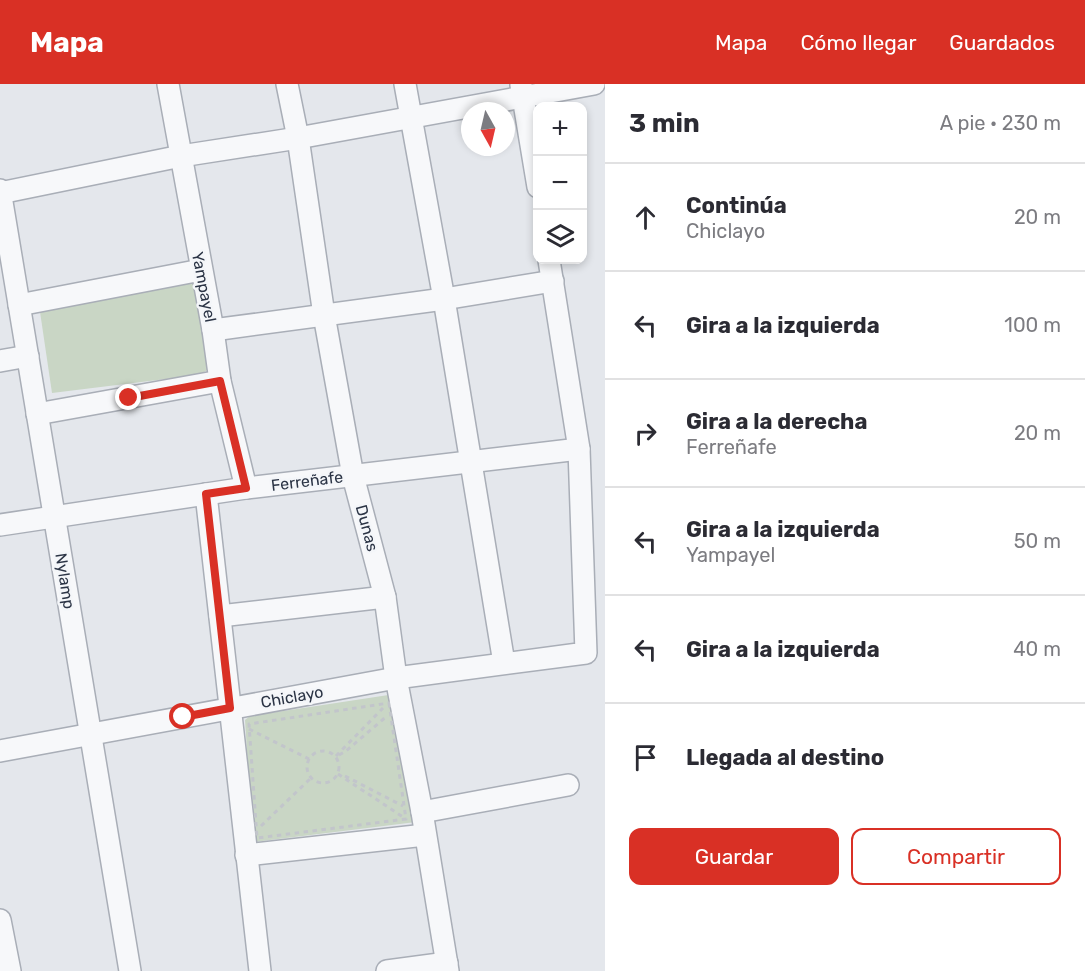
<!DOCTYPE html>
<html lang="es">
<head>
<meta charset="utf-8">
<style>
	:root { --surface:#fff; --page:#f7f7f7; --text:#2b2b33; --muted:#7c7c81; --line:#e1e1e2; --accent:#d93025 }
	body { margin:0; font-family:Rubik,sans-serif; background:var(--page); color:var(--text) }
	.controls { position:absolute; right:18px; top:18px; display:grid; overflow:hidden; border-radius:12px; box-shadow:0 3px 9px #0003 }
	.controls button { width:54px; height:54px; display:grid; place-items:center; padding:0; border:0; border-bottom:2px solid var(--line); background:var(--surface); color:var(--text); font:30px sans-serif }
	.compass { position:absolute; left:461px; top:18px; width:54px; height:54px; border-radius:50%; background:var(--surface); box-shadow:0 3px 9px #0003; rotate:172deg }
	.stop { position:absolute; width:18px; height:18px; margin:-14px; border:4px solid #d93025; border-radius:50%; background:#fff }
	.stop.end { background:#d93025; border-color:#fff; box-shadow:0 2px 6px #0008 }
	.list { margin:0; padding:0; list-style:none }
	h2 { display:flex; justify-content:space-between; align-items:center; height:78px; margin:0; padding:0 24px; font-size:26px }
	h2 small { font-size:20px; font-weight:400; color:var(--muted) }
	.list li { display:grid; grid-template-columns:39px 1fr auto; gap:18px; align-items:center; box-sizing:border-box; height:108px; padding:0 24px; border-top:2px solid var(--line) }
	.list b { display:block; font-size:22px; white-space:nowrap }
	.list p { margin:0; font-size:20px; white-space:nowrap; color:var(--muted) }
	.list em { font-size:20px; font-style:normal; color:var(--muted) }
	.actions { display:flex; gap:12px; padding:18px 24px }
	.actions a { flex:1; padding:14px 0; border:2px solid var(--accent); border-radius:12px; text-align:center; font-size:21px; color:var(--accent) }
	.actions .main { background:var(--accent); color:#fff }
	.icon { flex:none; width:33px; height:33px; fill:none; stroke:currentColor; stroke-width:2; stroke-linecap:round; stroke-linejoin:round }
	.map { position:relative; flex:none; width:605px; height:887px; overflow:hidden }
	header { display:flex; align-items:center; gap:36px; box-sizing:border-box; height:84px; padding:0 30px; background:var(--accent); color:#fff }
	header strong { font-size:28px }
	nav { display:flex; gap:33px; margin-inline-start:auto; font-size:21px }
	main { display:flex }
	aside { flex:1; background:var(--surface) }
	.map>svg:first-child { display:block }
</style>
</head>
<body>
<header>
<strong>Mapa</strong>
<nav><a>Mapa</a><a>Cómo llegar</a><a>Guardados</a></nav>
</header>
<main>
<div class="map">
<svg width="605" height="887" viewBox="0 0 605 887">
	<rect width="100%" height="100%" fill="#e4e7ec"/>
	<g fill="#c9d6c5">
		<polygon points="195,195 211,281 206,287 198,291 52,309 39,221"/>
		<polygon points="395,610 416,738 253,758 245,636 250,632"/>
	</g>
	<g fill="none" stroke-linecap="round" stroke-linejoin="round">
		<g stroke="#a9aeb7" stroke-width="24">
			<g id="minor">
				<polyline points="168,0 213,246 220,297 246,404"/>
				<polyline points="287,0 298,54 324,231 353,392 385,513 396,594 422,728 448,887"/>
				<polyline points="405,0 444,215 504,579"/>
				<polyline points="521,1 538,103"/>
				<polyline points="0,106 130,887"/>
				<polyline points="0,109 181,72 298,54 594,0"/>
				<polyline points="19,221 201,186"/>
				<polyline points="213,246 444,215 553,197"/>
				<polyline points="0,277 28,272"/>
				<polyline points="37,330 220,297"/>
				<polyline points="206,410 260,887"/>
				<polyline points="0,441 246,404 579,365"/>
				<polyline points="220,532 385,513"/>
				<polyline points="0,667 396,594 586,569 579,365 549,176"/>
				<polyline points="422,728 568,701"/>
				<polyline points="246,771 425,751"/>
				<polyline points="0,836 10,887"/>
				<polyline points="387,887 447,879"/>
			</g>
		</g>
		<g stroke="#c2c5cb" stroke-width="3" stroke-dasharray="4.5 4.5" stroke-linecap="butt">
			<polygon points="389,619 406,735 257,754 249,640"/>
			<polyline points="249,645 309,675"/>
			<circle cx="323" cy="683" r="16"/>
			<polyline points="339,671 346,667 387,632"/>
			<polyline points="336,672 383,624"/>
			<polyline points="338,690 406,735"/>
			<polyline points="345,692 403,722"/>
			<polyline points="261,742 311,694"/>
		</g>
		<use href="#minor" stroke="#f7f8fa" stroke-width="21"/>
	</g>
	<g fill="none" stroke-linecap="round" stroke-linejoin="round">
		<polyline stroke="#d93025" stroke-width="8" points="129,314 220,297 246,404 206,410 230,624 183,633"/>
	</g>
	<g text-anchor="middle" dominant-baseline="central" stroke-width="5" stroke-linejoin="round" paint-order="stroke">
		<g font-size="16" fill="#2b3445" stroke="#f4f6f9">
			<text transform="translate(204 203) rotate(79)">Yampayel</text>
			<text transform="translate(307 397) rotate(-7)">Ferreñafe</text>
			<text transform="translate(367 444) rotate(75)">Dunas</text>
			<text transform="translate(65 497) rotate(81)">Nylamp</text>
			<text transform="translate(292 613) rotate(-10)">Chiclayo</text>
		</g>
	</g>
</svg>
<div class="controls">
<button>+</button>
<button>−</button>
<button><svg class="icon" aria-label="layers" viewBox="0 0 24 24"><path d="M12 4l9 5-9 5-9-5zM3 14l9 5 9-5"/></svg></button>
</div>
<svg class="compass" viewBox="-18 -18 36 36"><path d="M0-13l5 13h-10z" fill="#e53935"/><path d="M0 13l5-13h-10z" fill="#7c7c81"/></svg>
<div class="stop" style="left:183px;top:633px"></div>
<div class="stop end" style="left:129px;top:314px"></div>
</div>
<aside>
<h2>3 min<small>A pie · 230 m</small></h2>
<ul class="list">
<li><svg class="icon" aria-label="ahead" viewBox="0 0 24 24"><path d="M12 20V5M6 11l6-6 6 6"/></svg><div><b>Continúa</b><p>Chiclayo</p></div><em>20 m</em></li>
<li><svg class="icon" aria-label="left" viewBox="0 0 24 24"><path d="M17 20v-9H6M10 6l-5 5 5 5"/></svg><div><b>Gira a la izquierda</b></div><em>100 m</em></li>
<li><svg class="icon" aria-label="right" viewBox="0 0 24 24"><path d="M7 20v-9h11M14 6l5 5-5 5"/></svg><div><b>Gira a la derecha</b><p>Ferreñafe</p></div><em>20 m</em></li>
<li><svg class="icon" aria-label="left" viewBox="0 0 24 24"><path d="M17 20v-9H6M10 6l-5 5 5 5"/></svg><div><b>Gira a la izquierda</b><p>Yampayel</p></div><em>50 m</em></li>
<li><svg class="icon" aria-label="left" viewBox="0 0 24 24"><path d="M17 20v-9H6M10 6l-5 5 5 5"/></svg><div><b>Gira a la izquierda</b></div><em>40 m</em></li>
<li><svg class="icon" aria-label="arrive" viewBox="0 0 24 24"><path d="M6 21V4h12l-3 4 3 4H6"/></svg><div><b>Llegada al destino</b></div></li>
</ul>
<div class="actions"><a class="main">Guardar</a><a>Compartir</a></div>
</aside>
</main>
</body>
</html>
